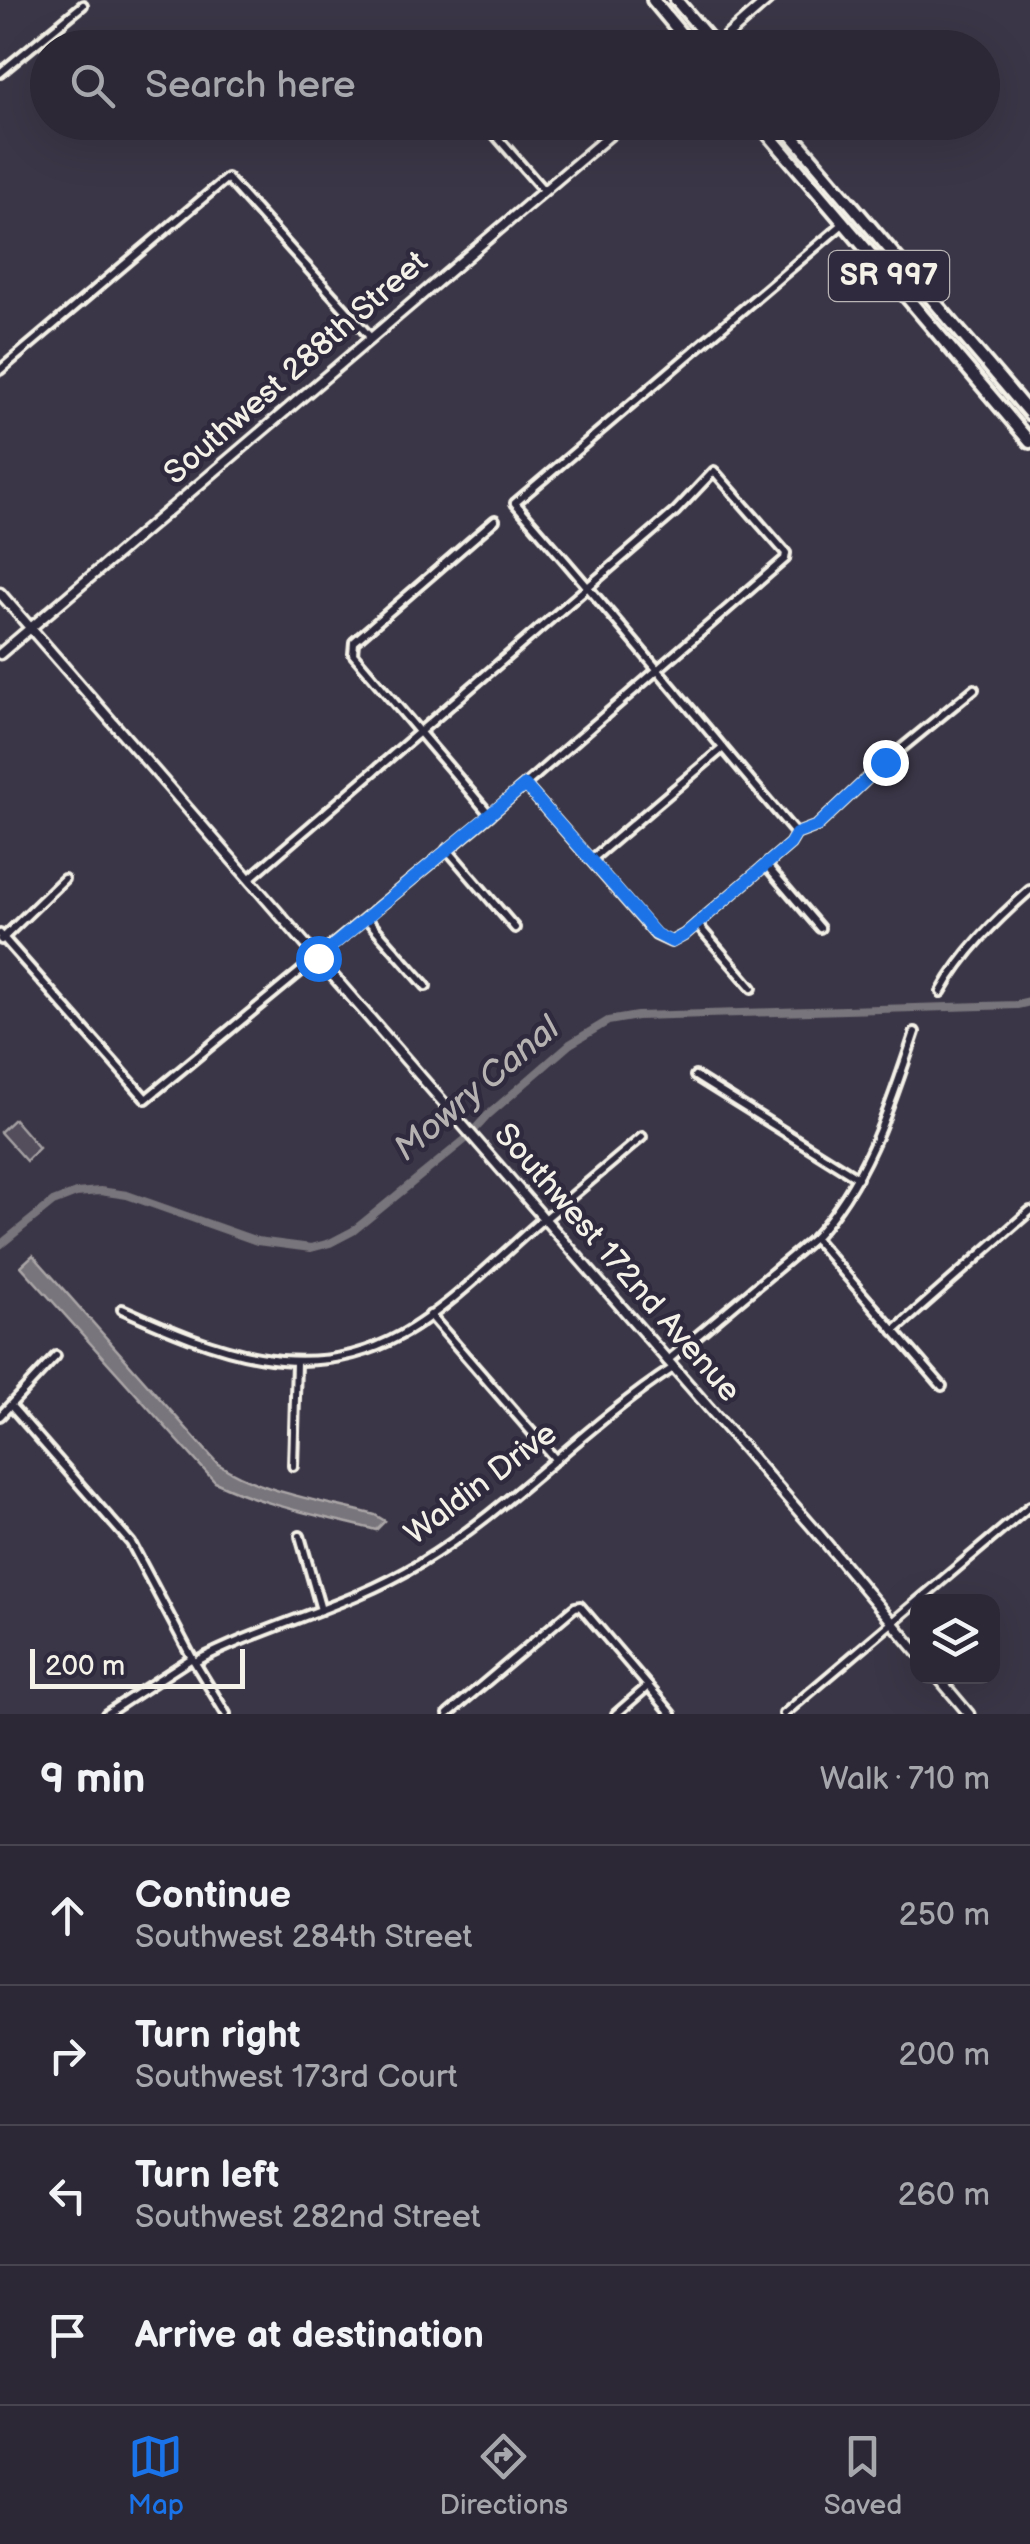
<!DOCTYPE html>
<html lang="en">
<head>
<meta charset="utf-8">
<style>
	:root { --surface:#2c2835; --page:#34303d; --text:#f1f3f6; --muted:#a6a6ad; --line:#484450; --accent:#1a73e8 }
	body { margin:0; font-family:"Balsamiq Sans",sans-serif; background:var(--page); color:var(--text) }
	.controls { position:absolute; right:30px; bottom:30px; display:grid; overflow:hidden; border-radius:20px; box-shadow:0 10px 40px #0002 }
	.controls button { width:90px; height:90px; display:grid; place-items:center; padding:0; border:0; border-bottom:2px solid var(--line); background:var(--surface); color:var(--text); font:50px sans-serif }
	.scale { position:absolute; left:30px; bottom:25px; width:215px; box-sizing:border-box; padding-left:10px; border:5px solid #f4f1e8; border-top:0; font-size:28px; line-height:35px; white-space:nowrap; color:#f4f1e8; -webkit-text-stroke:8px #2f2a3d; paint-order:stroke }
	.stop { position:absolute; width:30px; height:30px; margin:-22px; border:8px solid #1a73e8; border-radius:50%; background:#fff }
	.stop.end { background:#1a73e8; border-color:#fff; box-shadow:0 2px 10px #0008 }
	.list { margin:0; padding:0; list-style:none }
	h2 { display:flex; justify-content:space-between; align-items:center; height:130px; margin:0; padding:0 40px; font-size:42px }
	h2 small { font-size:32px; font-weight:400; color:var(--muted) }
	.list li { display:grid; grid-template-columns:65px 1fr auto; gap:30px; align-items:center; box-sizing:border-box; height:140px; padding:0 40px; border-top:2px solid var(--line) }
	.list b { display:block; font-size:38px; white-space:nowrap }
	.list p { margin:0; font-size:32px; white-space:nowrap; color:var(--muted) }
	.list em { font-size:32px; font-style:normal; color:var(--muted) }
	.icon { flex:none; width:55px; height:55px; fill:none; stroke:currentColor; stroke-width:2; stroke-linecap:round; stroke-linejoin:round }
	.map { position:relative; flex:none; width:1030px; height:1714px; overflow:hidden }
	.search { position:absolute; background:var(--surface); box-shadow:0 10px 40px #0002; left:30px; right:30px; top:30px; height:110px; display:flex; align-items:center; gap:25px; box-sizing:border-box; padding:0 35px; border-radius:55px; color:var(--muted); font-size:38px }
	.sheet { height:690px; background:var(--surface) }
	nav { display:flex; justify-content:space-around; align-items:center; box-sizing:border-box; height:140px; border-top:2px solid var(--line); background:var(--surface); font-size:28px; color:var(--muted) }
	nav a { display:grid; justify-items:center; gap:5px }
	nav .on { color:var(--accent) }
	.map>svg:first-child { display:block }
</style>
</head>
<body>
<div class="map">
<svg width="1030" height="1714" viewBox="0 0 1030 1714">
	<rect width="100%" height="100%" fill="#3b3647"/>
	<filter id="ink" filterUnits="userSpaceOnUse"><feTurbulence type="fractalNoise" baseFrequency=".01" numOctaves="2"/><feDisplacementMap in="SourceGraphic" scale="20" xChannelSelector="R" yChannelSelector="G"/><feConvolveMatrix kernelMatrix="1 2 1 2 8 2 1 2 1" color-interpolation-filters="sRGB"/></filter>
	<g filter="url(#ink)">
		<polygon fill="#534e5c" stroke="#a4a0a2" stroke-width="2.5" points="14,1119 39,1148 26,1161 0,1132"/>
		<path fill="#78747b" stroke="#aaa6a7" stroke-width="2.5" d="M 33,1255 L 218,1464 C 260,1492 326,1502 375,1515 L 385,1521 L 376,1530 C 321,1516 265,1506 215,1482 L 21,1266 Z"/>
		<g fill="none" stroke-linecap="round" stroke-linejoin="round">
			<polyline stroke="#78747b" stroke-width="8" points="0,1245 53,1202 76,1193 100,1191 127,1195 257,1241 311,1248 330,1243 353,1231 467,1138 488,1115 570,1044 608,1021 637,1016 1017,1005 1030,1002"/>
			<g stroke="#f4f1e8" stroke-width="14">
				<g id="minor">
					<polyline points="0,73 83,5"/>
					<polyline points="484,122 544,191"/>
					<polyline points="0,370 227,178 371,338"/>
					<polyline points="525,785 656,935 671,942 684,935 790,844 796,834 817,826 885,762 974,689"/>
					<polyline points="490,815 353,654 354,642 495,520"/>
					<path d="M 796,834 C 702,724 611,612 515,503 L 844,223"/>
					<polyline points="447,849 515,928"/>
					<polyline points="591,860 723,748"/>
					<polyline points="766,865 820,928"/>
					<polyline points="366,918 426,986"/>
					<polyline points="697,924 752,988"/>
					<polyline points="0,934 146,1099 490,815 785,559 786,553 714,471 676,511 250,878"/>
					<polyline points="1,940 64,879"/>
					<path d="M 941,992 C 963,952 996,920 1030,890"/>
					<polyline points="695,1076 858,1178"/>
					<polyline points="545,1219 642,1137"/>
					<polyline points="814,1238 942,1386"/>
					<path d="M 122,1309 C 213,1350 306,1388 401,1335 C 448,1309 502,1254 544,1218"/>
					<polyline points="430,1315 556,1460"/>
					<polyline points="894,1331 1030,1211"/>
					<path d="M 667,1361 L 814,1238 C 868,1179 890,1106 915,1032"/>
					<polyline points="11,1406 131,1543 192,1658 226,1714"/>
					<polyline points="0,1416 56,1356"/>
					<polyline points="293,1466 296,1363"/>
					<polyline points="300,1536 321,1610"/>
					<path d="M 195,1662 C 267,1624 349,1607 419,1564 C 511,1508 584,1426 673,1368"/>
					<polyline points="106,1714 192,1658"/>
					<polyline points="448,1714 575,1607 580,1606 672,1714"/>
					<polyline points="616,1714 648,1686"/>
					<polyline points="784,1714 1030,1506"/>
				</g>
			</g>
			<g stroke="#f4f1e8" stroke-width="15">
				<g id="tertiary">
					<polyline points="713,48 768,0"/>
					<polyline points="0,593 816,1531 918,1653"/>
					<polyline points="0,654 625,122"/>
					<polyline points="937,1676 969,1714"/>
				</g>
			</g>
			<g stroke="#f4f1e8" stroke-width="18">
				<g id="trunk">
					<polyline points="653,0 693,48"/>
					<polyline points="676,0 717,48"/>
					<polyline points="758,122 1030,442"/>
					<polyline points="781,122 1030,414"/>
				</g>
			</g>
			<use href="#minor" stroke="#2f2a3d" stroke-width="6"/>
			<use href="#tertiary" stroke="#2f2a3d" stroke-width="8"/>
			<use href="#trunk" stroke="#2f2a3d" stroke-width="10"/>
		</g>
	</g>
	<g fill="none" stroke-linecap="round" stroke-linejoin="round" filter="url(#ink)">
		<polyline stroke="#1a73e8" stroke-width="12" points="318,958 525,785 656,934 672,942 684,935 790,844 796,834 817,826 885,762"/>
	</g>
	<g text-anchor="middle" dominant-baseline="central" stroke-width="9" stroke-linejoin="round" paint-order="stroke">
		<rect fill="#2f2a3d" stroke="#b9b5b5" stroke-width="2.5" x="829" y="251" width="120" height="50" rx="8"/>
		<g font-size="30" font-weight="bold" fill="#f4f1e8">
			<text x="889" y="276">SR 997</text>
		</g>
		<g font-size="32" fill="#f4f1e8" stroke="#2f2a3d">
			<text transform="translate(296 368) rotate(-41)">Southwest 288th Street</text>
			<text transform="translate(617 1263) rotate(49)">Southwest 172nd Avenue</text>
			<text transform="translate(481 1484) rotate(-37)">Waldin Drive</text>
		</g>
		<g font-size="35" font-style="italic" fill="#b6b2b2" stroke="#2f2a3d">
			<text transform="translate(477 1089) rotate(-40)">Mowry Canal</text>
		</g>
	</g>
</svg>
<div class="controls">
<button><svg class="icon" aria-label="layers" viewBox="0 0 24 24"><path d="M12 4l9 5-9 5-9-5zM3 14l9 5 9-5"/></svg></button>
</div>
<div class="scale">200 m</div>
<div class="stop" style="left:318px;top:958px"></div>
<div class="stop end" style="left:885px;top:762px"></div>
<div class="search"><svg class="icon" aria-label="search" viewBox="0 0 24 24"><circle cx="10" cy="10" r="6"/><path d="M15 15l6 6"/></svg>Search here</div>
</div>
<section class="sheet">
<h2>9 min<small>Walk · 710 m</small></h2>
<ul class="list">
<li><svg class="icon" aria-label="ahead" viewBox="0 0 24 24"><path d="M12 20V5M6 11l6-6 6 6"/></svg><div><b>Continue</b><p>Southwest 284th Street</p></div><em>250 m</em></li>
<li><svg class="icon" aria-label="right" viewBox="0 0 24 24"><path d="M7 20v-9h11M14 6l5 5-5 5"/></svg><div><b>Turn right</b><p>Southwest 173rd Court</p></div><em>200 m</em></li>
<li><svg class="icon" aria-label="left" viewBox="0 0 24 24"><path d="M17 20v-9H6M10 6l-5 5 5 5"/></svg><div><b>Turn left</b><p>Southwest 282nd Street</p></div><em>260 m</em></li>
<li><svg class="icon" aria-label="arrive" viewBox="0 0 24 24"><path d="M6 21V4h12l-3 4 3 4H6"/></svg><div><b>Arrive at destination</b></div></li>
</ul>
</section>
<nav>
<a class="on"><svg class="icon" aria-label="map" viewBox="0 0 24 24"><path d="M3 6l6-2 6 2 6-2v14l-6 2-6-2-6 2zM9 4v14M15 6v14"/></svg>Map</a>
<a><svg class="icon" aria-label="directions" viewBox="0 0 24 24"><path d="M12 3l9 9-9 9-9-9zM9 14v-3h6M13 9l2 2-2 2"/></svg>Directions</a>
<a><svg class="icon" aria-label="saved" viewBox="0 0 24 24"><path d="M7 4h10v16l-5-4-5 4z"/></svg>Saved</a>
</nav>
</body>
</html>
